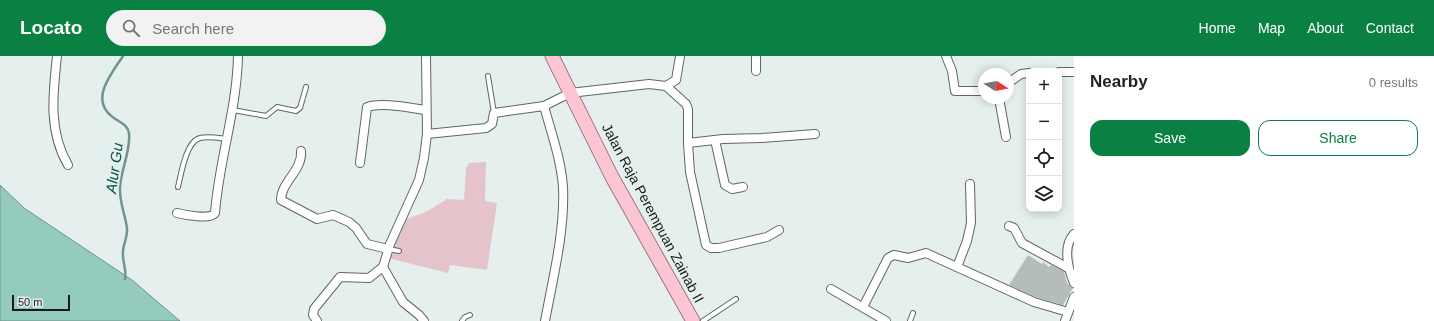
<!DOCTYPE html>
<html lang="en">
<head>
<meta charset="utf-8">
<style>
	:root { --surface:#fff; --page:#f2f2f2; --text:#202124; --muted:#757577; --line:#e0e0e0; --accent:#0b8043 }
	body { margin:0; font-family:Arial,sans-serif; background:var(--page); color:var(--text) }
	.controls { position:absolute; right:12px; top:12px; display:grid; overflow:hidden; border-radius:8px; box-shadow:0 2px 10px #0003 }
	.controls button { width:36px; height:36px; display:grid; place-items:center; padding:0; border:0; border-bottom:1px solid var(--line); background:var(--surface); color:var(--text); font:20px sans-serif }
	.compass { position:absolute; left:978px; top:12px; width:36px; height:36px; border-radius:50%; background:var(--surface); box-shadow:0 2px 10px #0003; rotate:101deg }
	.scale { position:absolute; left:12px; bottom:10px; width:58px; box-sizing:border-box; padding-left:4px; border:2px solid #171a19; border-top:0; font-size:11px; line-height:14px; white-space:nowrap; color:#171a19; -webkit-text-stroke:3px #e5efed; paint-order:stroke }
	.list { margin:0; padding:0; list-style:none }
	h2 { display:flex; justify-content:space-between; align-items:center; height:52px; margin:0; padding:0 16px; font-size:17px }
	h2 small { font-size:13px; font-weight:400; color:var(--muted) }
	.actions { display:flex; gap:8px; padding:12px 16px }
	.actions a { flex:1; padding:9px 0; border:1px solid var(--accent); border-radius:12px; text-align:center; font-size:14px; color:var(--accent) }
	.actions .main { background:var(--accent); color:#fff }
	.icon { flex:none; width:22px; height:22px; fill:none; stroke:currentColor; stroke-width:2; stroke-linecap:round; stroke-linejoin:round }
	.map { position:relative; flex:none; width:1074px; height:265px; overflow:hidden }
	header { display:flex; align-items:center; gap:24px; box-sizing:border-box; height:56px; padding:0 20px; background:var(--accent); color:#fff }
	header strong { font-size:19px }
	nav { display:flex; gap:22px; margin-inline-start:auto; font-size:14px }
	.search { width:280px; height:36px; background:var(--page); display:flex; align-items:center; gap:10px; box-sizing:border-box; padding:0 14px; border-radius:22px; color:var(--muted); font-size:15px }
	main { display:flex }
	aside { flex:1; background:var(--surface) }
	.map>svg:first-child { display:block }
</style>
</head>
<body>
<header>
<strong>Locato</strong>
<div class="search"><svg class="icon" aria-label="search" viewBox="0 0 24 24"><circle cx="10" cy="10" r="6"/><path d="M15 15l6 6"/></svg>Search here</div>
<nav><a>Home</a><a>Map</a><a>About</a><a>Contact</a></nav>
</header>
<main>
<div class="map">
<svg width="1074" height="265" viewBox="0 0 1074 265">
	<rect width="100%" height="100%" fill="#e5efed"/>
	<polygon fill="#e4c3cb" points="486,106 485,145 497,147 487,214 450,209 448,217 388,202 404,164 426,156 447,143 464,144 466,112 469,107"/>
	<polygon fill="#95cabe" stroke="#6f958c" points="0,129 24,152 132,224 180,265 0,265"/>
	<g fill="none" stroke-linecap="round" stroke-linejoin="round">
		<path stroke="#6f958c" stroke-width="2.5" d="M 123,0 C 110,20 87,46 117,64 C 122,67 128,70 129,77 C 131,95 121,113 120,131 C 119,145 125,158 127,172 C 128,181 123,188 123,196 C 122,206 127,213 125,223"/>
	</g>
	<polygon fill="#b4bdbb" points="1028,199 1042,208 1043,206 1049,211 1051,209 1064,216 1067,227 1073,232 1063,249 1036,241 1009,229"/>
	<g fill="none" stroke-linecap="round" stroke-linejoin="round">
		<g stroke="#5e6765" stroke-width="6">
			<g id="service">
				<polyline points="488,20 494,57"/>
				<polyline points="233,54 266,60 277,51 296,55 300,52 306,31"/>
				<path d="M 178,131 C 181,119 186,85 200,82 C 208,80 219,82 228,83"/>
				<polyline points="388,193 399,195"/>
				<polyline points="462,265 465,261 470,259"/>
				<polyline points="703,265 736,243"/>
				<polyline points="910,265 913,257"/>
			</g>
		</g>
		<g stroke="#5e6765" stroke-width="10">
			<g id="minor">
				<path d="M 57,0 C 53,37 48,75 68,109"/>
				<polyline points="946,0 952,15 955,35 984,35"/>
				<polyline points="756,15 756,0"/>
				<polyline points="1059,16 1074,16"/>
				<polyline points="1008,27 1021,18 1029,17"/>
				<polyline points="666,30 676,24 680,0"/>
				<polyline points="999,42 1006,81"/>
				<path d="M 544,50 C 551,76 561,103 563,131 C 565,175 553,222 545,265"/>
				<polyline points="427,78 486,72 492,68 494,57 544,50 570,37 649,28 666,30 686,48 688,53 688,87 690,116 706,189 711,192 719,192 767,181 779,174"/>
				<polyline points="715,84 725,129 732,133 743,131"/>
				<polyline points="688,87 723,83 761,82 815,78"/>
				<path d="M 301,95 C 303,114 281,126 281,144 L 317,163 L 333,159 L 349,166 L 356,172 L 367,188 L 388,193"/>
				<path d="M 360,107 L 367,51 C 382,46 410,52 426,54"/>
				<path d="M 177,157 C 185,159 211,164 215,157 C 219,104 237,53 238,0"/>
				<polyline points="1009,170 1014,172 1022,187 1068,212"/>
				<path d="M 1074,178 C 1062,191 1068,212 1074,227"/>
				<polyline points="383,211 403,246 419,259 424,265"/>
				<polyline points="957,211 967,185 971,167 970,128"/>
				<polyline points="831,233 886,265"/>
				<polyline points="863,251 888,202 894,199 908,202 926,197 1034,246 1068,256"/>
				<polyline points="317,265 313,259 314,253 340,221 369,222 383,211 390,188 419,124 424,102 427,78 426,0"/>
				<polyline points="1065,265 1074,241"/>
			</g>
		</g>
		<g stroke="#a97180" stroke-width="15">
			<polyline id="primary" points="552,0 612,121 693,265"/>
		</g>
		<use href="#service" stroke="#fff" stroke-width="4"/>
		<use href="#minor" stroke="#fff" stroke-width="8"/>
		<use href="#primary" stroke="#fbc6d4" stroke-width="13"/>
	</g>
	<g text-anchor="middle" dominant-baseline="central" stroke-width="4" stroke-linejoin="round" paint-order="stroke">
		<g font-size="14" fill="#171a19" stroke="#e5efed">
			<text transform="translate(653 157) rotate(62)">Jalan Raja Perempuan Zainab II</text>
		</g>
		<g font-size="15" font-style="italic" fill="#055246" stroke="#e5efed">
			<text transform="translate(114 112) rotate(-82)">Alur Gu</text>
		</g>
	</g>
</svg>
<div class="controls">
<button>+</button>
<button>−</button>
<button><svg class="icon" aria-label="locate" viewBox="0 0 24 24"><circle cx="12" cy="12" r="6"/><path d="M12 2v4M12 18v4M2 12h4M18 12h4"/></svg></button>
<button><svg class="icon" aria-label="layers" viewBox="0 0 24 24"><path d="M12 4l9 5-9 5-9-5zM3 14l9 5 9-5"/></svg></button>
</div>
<svg class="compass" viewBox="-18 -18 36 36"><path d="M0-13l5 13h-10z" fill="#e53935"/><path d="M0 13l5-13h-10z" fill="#757577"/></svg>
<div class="scale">50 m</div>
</div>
<aside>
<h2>Nearby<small>0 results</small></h2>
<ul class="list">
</ul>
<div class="actions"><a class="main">Save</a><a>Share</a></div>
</aside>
</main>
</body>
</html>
